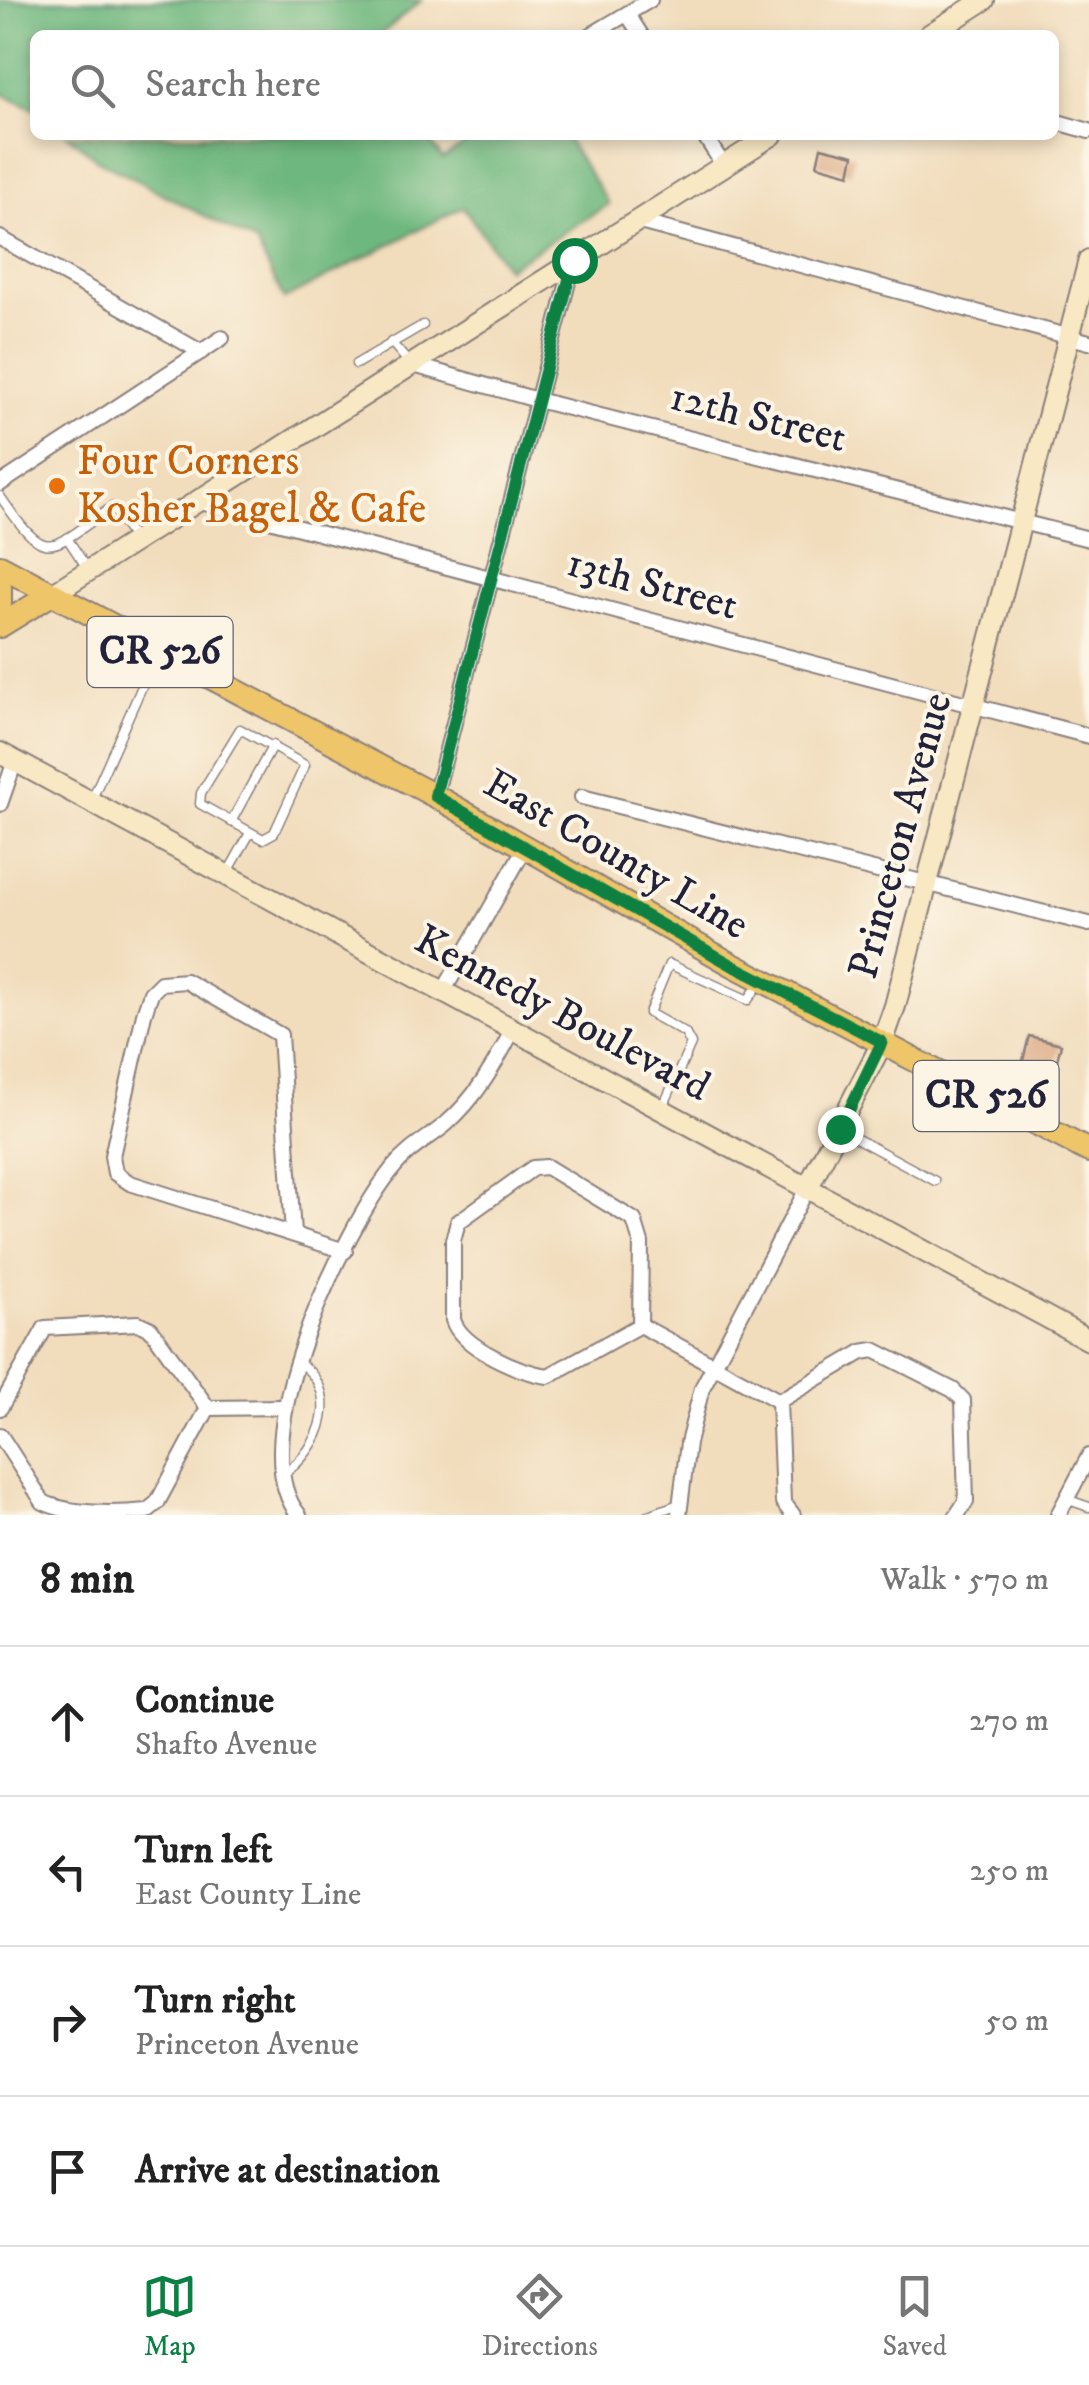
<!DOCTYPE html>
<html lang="en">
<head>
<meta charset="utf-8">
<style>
	:root { --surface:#fff; --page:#f2f2f2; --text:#222; --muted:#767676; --line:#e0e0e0; --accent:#0b8043 }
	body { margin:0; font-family:"IM FELL DW Pica",serif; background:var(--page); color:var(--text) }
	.stop { position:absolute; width:30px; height:30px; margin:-22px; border:8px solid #0b8043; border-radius:50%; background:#fff }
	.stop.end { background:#0b8043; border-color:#fff; box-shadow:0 2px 10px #0008 }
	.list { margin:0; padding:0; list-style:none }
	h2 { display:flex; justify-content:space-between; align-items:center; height:130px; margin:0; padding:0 40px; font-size:42px }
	h2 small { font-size:32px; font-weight:400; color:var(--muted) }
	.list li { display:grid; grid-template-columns:65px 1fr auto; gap:30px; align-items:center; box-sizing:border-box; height:150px; padding:0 40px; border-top:2px solid var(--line) }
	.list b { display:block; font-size:38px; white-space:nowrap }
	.list p { margin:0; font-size:32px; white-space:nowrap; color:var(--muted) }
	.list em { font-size:32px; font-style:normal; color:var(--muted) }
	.icon { flex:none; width:55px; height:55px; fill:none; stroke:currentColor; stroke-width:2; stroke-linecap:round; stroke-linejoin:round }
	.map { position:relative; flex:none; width:1089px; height:1515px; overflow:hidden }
	.search { position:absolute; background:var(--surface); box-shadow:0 5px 15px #0003; left:30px; right:30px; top:30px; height:110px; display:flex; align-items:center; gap:25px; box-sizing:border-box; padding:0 35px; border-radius:15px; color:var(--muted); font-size:38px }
	.sheet { height:730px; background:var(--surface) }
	nav { display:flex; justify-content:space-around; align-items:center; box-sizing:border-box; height:140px; border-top:2px solid var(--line); background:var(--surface); font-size:28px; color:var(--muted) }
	nav a { display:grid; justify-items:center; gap:5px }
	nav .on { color:var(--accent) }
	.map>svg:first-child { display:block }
</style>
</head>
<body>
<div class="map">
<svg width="1089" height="1515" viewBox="0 0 1089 1515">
	<rect width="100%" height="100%" fill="#fcf5e5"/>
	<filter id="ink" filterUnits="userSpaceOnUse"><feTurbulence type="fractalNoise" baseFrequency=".01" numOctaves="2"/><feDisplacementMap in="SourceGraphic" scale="20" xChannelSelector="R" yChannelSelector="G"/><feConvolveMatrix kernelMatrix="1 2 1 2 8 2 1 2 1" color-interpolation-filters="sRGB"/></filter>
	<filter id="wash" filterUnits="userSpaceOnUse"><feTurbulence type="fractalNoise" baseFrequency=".0048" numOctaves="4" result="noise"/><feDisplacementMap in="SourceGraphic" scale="40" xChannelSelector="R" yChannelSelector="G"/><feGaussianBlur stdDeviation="2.25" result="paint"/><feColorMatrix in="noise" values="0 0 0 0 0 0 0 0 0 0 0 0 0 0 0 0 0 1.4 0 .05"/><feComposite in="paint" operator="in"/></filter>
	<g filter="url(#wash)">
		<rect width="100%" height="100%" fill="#f1dcbb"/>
		<g fill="#6eb77e" stroke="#486c5c" stroke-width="2.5">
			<polygon points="0,0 422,0 380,35 35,35 35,109 0,93"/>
			<polygon points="67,135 425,135 443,159 478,135 564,135 609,204 507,268 463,207 284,299 256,243 98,160"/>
		</g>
		<g id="blocks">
			<g fill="#dba782">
				<polygon points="821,147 854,155 850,174 817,165"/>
				<polygon points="1029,1036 1061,1044 1053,1077 1021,1069"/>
			</g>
		</g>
	</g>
	<g filter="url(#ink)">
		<use href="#blocks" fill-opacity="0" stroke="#8a7f7b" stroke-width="2.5"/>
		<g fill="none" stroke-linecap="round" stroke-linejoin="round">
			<g stroke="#8a7f7b" stroke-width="11">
				<g id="lane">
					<polyline points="391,342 410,364"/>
					<polyline points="356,364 423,325"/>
					<path d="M 0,496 C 48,567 48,551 112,507 L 135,541"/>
					<polyline points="67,538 87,568"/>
					<polygon points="240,729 305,765 274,833 263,839 200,804 201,793"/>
					<polyline points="91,801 156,655"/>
					<polyline points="231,822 273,745"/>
					<polyline points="228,872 250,833"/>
					<polyline points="662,1109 691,1044 685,1033 649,1013 669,964 748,1000 759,984"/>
					<polyline points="839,1129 935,1181"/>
					<path d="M 283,1474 C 322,1449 344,1389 296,1361"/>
					<polyline points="1066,1499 1089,1507"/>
					<polyline points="648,1515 682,1503"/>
				</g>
			</g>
			<g stroke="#8a7f7b" stroke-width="18">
				<g id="street">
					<polyline points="628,15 641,35"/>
					<polyline points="591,35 650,0"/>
					<polyline points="1054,121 1089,131"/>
					<polyline points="704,135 724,166"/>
					<polyline points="636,221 1089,342"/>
					<polyline points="0,238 201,352"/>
					<polyline points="410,364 537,400 1089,539"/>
					<polyline points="0,484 222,338"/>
					<polyline points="197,501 1089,736"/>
					<polyline points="435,796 574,259"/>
					<polyline points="582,797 1089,924"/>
					<polyline points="0,804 15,761"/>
					<polyline points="443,992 526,846"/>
					<path d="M 547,1167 L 634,1220 L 641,1243 L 640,1325 L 548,1376 C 520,1372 462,1348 453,1320 L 453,1240 L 458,1222 L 533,1168 Z"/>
					<polyline points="293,1234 280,1035 186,981 161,983 151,993 144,1014 112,1156 115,1173 130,1183 345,1251"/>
					<polyline points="640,1325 779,1401"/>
					<polyline points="0,1408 45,1328 138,1323 151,1329 208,1408"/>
					<polyline points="208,1408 285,1407"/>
					<path d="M 0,1435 L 43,1502 C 69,1515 116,1514 147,1511 L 157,1503 L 208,1408"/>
					<path d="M 299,1515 C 239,1444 344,1229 393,1168 C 408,1149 428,1139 446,1124 C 475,1099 495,1065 512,1031"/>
					<polyline points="679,1515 688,1443 702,1388 807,1189"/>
					<polyline points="793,1515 783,1502 779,1401 862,1352 874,1350 953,1390 963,1400 966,1501 957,1515"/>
					<polyline points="1058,1515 1089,1456"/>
				</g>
			</g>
			<g stroke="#8a7f7b" stroke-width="24">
				<g id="secondary">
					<polyline points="929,35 984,0"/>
					<polyline points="52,594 772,135"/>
					<polyline points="0,753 1089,1340"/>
					<polyline points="807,1189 882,1043 895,1006 1089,260"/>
				</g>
			</g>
			<g stroke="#8a7f7b" stroke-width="26">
				<g id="primary">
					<polyline points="0,566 435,796 731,964 1089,1151"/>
					<polyline points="0,587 0,604"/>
					<polyline points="0,626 52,594"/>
				</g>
			</g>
			<use href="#lane" stroke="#fff" stroke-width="8"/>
			<use href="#street" stroke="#fff" stroke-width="14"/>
			<use href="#secondary" stroke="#f8e8c3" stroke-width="20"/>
			<use href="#primary" stroke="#eec569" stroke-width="22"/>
		</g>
	</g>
	<g fill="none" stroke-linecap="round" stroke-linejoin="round" filter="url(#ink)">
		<polyline stroke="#0b8043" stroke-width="12" points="574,260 435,796 730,964 882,1042 840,1129"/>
	</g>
	<circle fill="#e8710a" stroke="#fcf5e5" stroke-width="4" cx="57" cy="486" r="10"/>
	<g text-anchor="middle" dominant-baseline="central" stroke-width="8" stroke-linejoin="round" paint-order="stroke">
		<g fill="#fcf5e5" stroke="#63616e" stroke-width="2.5">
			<rect x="87.5" y="617" width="145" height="70" rx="8"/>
			<rect x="913.5" y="1061" width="145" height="70" rx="8"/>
		</g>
		<g font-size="40" font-weight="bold" fill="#22223b">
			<text x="160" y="652">CR 526</text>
			<text x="986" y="1096">CR 526</text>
		</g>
		<g font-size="42" fill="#22223b" stroke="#fcf5e5">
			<text transform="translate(758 418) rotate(14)">12th Street</text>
			<text transform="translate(652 585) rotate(15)">13th Street</text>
			<text transform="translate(901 836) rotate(-75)">Princeton Avenue</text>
			<text transform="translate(616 855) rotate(30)">East County Line</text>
			<text transform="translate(562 1014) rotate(28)">Kennedy Boulevard</text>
		</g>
		<g font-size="42" fill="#c56008" stroke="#fcf5e5" text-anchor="start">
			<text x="77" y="462">Four Corners<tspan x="77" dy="48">Kosher Bagel &amp; Cafe</tspan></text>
		</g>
	</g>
</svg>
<div class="stop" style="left:574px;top:260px"></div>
<div class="stop end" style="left:840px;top:1129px"></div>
<div class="search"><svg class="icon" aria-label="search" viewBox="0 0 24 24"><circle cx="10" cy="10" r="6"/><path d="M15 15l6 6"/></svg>Search here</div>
</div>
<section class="sheet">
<h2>8 min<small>Walk · 570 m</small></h2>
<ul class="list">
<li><svg class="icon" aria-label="ahead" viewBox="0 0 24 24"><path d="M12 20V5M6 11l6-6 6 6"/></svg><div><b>Continue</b><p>Shafto Avenue</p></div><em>270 m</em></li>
<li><svg class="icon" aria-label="left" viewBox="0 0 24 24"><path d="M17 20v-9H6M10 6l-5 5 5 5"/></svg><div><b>Turn left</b><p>East County Line</p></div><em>250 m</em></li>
<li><svg class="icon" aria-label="right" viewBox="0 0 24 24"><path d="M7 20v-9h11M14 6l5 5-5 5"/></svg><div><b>Turn right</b><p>Princeton Avenue</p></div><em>50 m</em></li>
<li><svg class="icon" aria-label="arrive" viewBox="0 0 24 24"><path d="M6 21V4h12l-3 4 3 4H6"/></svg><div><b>Arrive at destination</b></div></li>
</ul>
</section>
<nav>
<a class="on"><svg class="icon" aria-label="map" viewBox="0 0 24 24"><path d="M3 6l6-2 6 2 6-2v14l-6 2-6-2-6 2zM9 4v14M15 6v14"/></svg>Map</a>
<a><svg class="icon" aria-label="directions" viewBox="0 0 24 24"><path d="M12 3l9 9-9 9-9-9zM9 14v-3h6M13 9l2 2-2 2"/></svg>Directions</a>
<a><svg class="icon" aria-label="saved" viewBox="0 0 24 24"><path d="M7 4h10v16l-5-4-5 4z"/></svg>Saved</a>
</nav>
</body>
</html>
